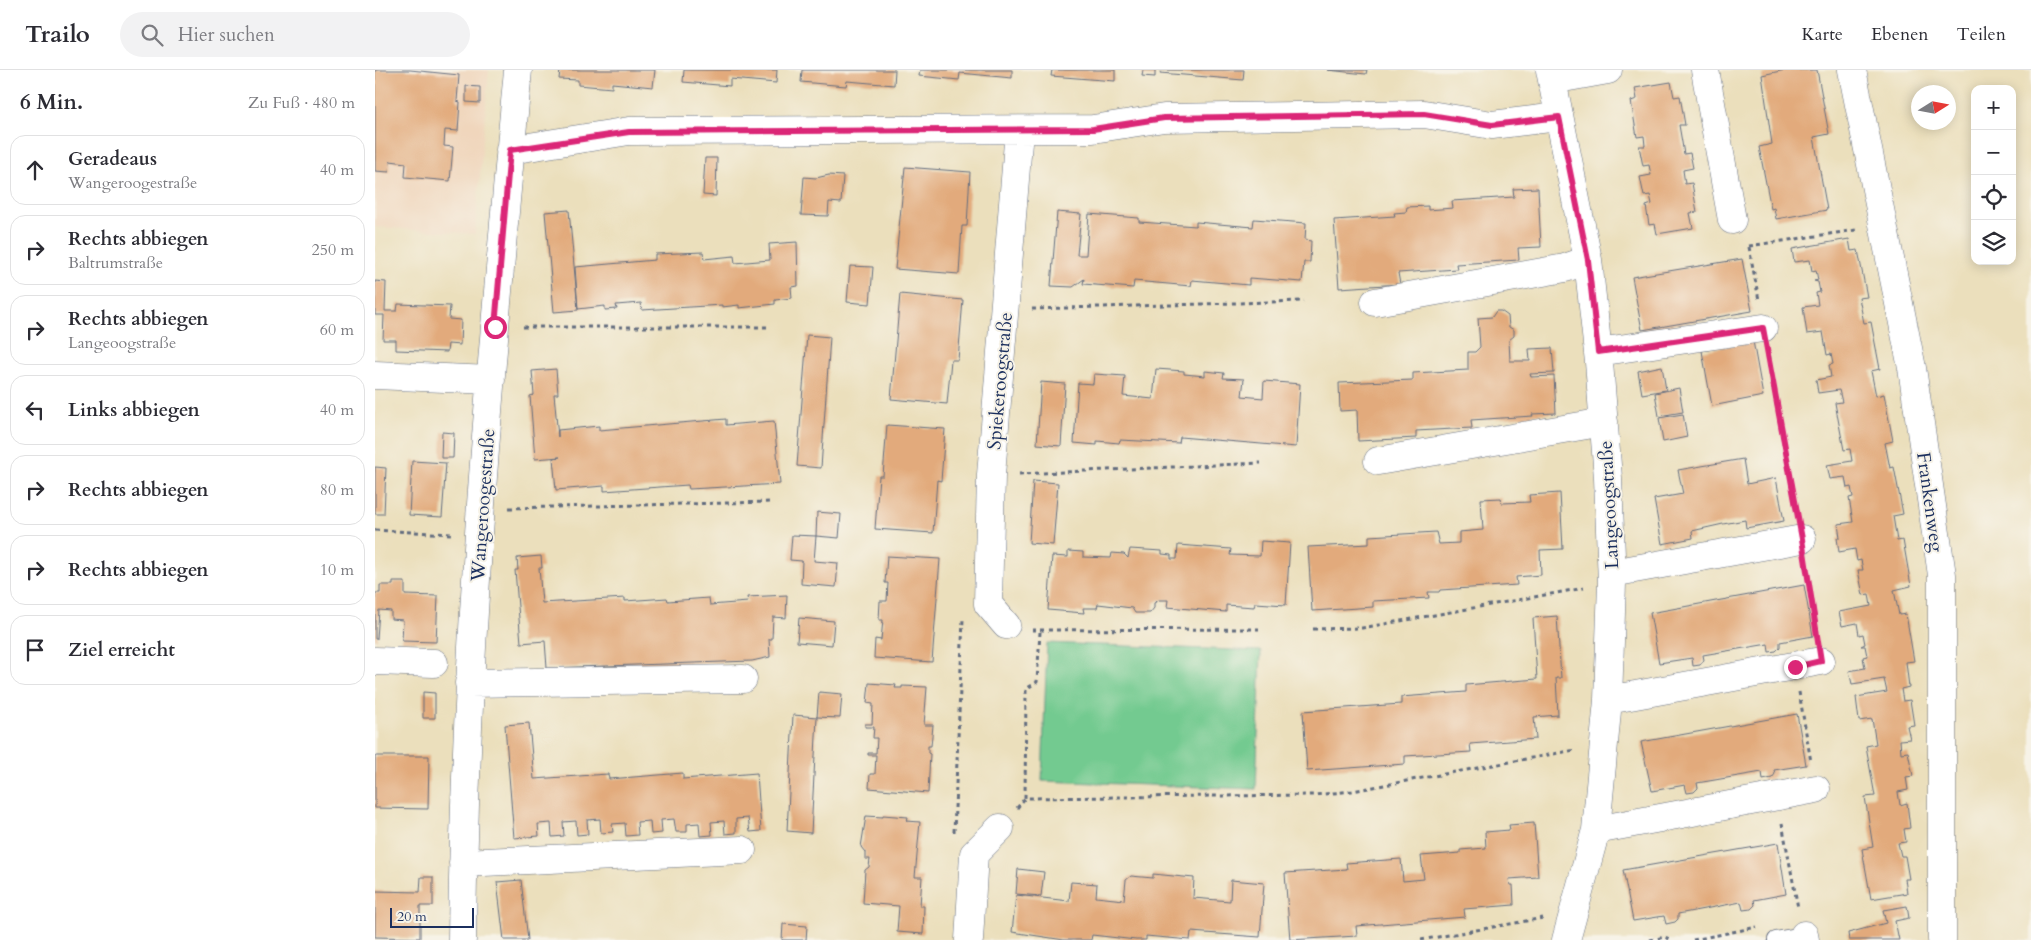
<!DOCTYPE html>
<html lang="de">
<head>
<meta charset="utf-8">
<style>
	:root { --surface:#fff; --page:#f2f2f3; --text:#2b2b33; --muted:#7c7c81; --line:#e1e1e2 }
	body { margin:0; font-family:Cardo,serif; background:var(--page); color:var(--text) }
	.controls { position:absolute; right:15px; top:15px; display:grid; overflow:hidden; border-radius:10px; box-shadow:0 2px 12px #0003 }
	.controls button { width:45px; height:45px; display:grid; place-items:center; padding:0; border:0; border-bottom:1px solid var(--line); background:var(--surface); color:var(--text); font:25px sans-serif }
	.compass { position:absolute; left:1536px; top:15px; width:45px; height:45px; border-radius:50%; background:var(--surface); box-shadow:0 2px 12px #0003; rotate:79deg }
	.scale { position:absolute; left:15px; bottom:12px; width:84px; box-sizing:border-box; padding-left:5px; border:2px solid #1b2f5e; border-top:0; font-size:14px; line-height:18px; white-space:nowrap; color:#1b2f5e; -webkit-text-stroke:4px #f7f3e8; paint-order:stroke }
	.stop { position:absolute; width:15px; height:15px; margin:-11px; border:4px solid #db2777; border-radius:50%; background:#fff }
	.stop.end { background:#db2777; border-color:#fff; box-shadow:0 1px 5px #0008 }
	.list { margin:0; padding:0; list-style:none }
	h2 { display:flex; justify-content:space-between; align-items:center; height:65px; margin:0; padding:0 20px; font-size:21px }
	h2 small { font-size:16px; font-weight:400; color:var(--muted) }
	.list li { display:grid; grid-template-columns:32px 1fr auto; gap:15px; align-items:center; box-sizing:border-box; height:70px; margin:0 10px 10px; padding:0 10px; border:1px solid var(--line); border-radius:15px }
	.list b { display:block; font-size:19px; white-space:nowrap }
	.list p { margin:0; font-size:16px; white-space:nowrap; color:var(--muted) }
	.list em { font-size:16px; font-style:normal; color:var(--muted) }
	.icon { flex:none; width:28px; height:28px; fill:none; stroke:currentColor; stroke-width:2; stroke-linecap:round; stroke-linejoin:round }
	.map { position:relative; flex:none; width:1656px; height:870px; overflow:hidden }
	header { display:flex; align-items:center; gap:30px; box-sizing:border-box; height:70px; padding:0 25px; background:var(--surface); border-bottom:1px solid var(--line) }
	header strong { font-size:24px }
	nav { display:flex; gap:28px; margin-inline-start:auto; font-size:18px }
	.search { width:350px; height:45px; background:var(--page); display:flex; align-items:center; gap:12px; box-sizing:border-box; padding:0 18px; border-radius:28px; color:var(--muted); font-size:19px }
	main { display:flex }
	aside { flex:1; background:var(--surface) }
	.map>svg:first-child { display:block }
</style>
</head>
<body>
<header>
<strong>Trailo</strong>
<div class="search"><svg class="icon" aria-label="search" viewBox="0 0 24 24"><circle cx="10" cy="10" r="6"/><path d="M15 15l6 6"/></svg>Hier suchen</div>
<nav><a>Karte</a><a>Ebenen</a><a>Teilen</a></nav>
</header>
<main>
<aside>
<h2>6 Min.<small>Zu Fuß · 480 m</small></h2>
<ul class="list">
<li><svg class="icon" aria-label="ahead" viewBox="0 0 24 24"><path d="M12 20V5M6 11l6-6 6 6"/></svg><div><b>Geradeaus</b><p>Wangeroogestraße</p></div><em>40 m</em></li>
<li><svg class="icon" aria-label="right" viewBox="0 0 24 24"><path d="M7 20v-9h11M14 6l5 5-5 5"/></svg><div><b>Rechts abbiegen</b><p>Baltrumstraße</p></div><em>250 m</em></li>
<li><svg class="icon" aria-label="right" viewBox="0 0 24 24"><path d="M7 20v-9h11M14 6l5 5-5 5"/></svg><div><b>Rechts abbiegen</b><p>Langeoogstraße</p></div><em>60 m</em></li>
<li><svg class="icon" aria-label="left" viewBox="0 0 24 24"><path d="M17 20v-9H6M10 6l-5 5 5 5"/></svg><div><b>Links abbiegen</b></div><em>40 m</em></li>
<li><svg class="icon" aria-label="right" viewBox="0 0 24 24"><path d="M7 20v-9h11M14 6l5 5-5 5"/></svg><div><b>Rechts abbiegen</b></div><em>80 m</em></li>
<li><svg class="icon" aria-label="right" viewBox="0 0 24 24"><path d="M7 20v-9h11M14 6l5 5-5 5"/></svg><div><b>Rechts abbiegen</b></div><em>10 m</em></li>
<li><svg class="icon" aria-label="arrive" viewBox="0 0 24 24"><path d="M6 21V4h12l-3 4 3 4H6"/></svg><div><b>Ziel erreicht</b></div></li>
</ul>
</aside>
<div class="map">
<svg width="1656" height="870" viewBox="0 0 1656 870">
	<rect width="100%" height="100%" fill="#f7f3e8"/>
	<filter id="ink" filterUnits="userSpaceOnUse"><feTurbulence type="fractalNoise" baseFrequency=".02" numOctaves="2"/><feDisplacementMap in="SourceGraphic" scale="10" xChannelSelector="R" yChannelSelector="G"/><feConvolveMatrix kernelMatrix="1 2 1 2 8 2 1 2 1" color-interpolation-filters="sRGB"/></filter>
	<filter id="wash" filterUnits="userSpaceOnUse"><feTurbulence type="fractalNoise" baseFrequency=".0096" numOctaves="4" result="noise"/><feDisplacementMap in="SourceGraphic" scale="20" xChannelSelector="R" yChannelSelector="G"/><feGaussianBlur stdDeviation="1.12" result="paint"/><feColorMatrix in="noise" values="0 0 0 0 0 0 0 0 0 0 0 0 0 0 0 0 0 1.4 0 .05"/><feComposite in="paint" operator="in"/></filter>
	<g filter="url(#wash)">
		<rect width="100%" height="100%" fill="#ebdfbc"/>
		<!-- built -->
		<path fill="#f0d6bc" d="M0,0H114L100,164L0,157Z"/>
		<!-- green -->
		<path fill="#73ca90" stroke="#477c77" d="M672,573L886,581L881,719L667,711Z"/>
		<g id="blocks">
			<!-- building -->
			<path fill="#e2aa7c" d="M0,0H35L84,5L82,31L85,32L83,61L70,60L69,76L78,77L75,111L30,107L31,93L15,91L14,102L0,101Z
				M185,0H280L278,17L237,13V18L203,15V10L184,9Z
				M309,0H402L401,13L355,9V16L308,12Z
				M427,0H520L519,15L472,11L471,16L426,12Z
				M545,0H637V8L585,3L584,10L544,6Z
				M677,0H740V11L676,6Z
				M768,0H780V7L767,6Z
				M786,0H869L868,10L785,3Z
				M952,0H992L991,4Z
				M1442,0L1454,64L1439,67L1452,140L1401,149L1399,138L1396,139L1384,77L1397,74L1387,5L1410,0Z
				M1296,12L1299,27L1305,26L1310,55H1304L1309,84L1315,83L1318,98L1308,100L1310,114L1317,113L1322,142L1315,143L1318,158L1282,164L1280,154L1274,155L1271,136L1277,134L1275,125L1269,126L1265,107L1276,105L1274,95L1268,96L1264,76H1270L1269,66L1262,67L1256,31L1262,29L1260,18Z
				M91,16L105,17V33L91,32Z
				M330,88H342L341,126L328,125Z
				M530,97L595,102L592,156H587L584,204L520,199Z
				M454,105L468,106L466,133L454,132L453,146L426,145L429,107L441,108Z
				M1163,118L1166,177L1143,178L1144,190L1081,194L1082,199L1023,203L1025,214L964,218L959,150L1020,146L1019,143L1031,142L1032,137L1053,136V140L1078,138L1077,131L1139,127L1138,119Z
				M194,140L203,240L179,242L170,142Z
				M682,142L706,144L702,185H711L714,144L764,148V152L821,156V152L878,157L879,149L931,153L930,170L936,171L935,192H929L927,212L874,208V215L817,210L816,216L759,211L758,218L708,214L709,209L698,217L676,216Z
				M1474,169L1476,181L1483,180L1492,227L1484,228L1489,253L1496,252L1505,299L1496,301L1501,326L1509,324L1518,371L1510,373L1515,398L1519,397L1528,444L1518,446L1522,471L1528,470L1536,516L1519,520L1524,545L1531,544L1539,591L1531,592L1534,617L1526,619L1528,631L1535,630L1539,655L1532,656L1535,669L1525,670L1526,683L1533,682L1538,706L1531,707L1533,720L1523,722L1525,735L1532,733L1535,758L1529,759L1531,772L1523,773L1526,786H1530L1534,809H1530L1532,823L1496,829L1487,779L1498,777L1490,727L1500,726L1491,676L1501,674L1497,649L1484,651L1481,627L1512,622L1509,609L1477,614L1474,601L1490,598L1488,587L1492,586L1490,576H1486L1490,574L1488,564L1484,565L1482,553L1467,556L1464,542L1496,536L1494,524L1488,525L1483,500H1488L1486,490L1482,491L1480,479L1464,482L1462,468H1465L1463,454L1478,452L1474,428L1478,427L1476,417L1472,418L1470,407L1455,409L1452,395L1477,391L1475,379L1469,380L1460,333L1467,332L1464,320L1443,323L1441,310L1456,307L1454,295L1458,294L1456,284L1452,285L1448,262L1432,264L1430,251L1428,237L1443,235L1441,223L1445,222L1443,212L1439,211L1443,210L1441,200L1437,201L1435,190L1419,192L1417,179Z
				M422,172L423,216L416,217L417,228L400,230V234L364,238V235L347,237V235L267,240L266,233L241,235L242,239L230,240V236L203,239L200,197L280,190V184L328,182L329,189L359,186L360,193L395,190L394,174Z
				M1367,189L1377,241L1267,260L1257,207Z
				M475,196L498,197L495,234L472,232Z
				M0,211L11,212L10,241H22L23,234L75,236L74,249L86,250L85,275L73,274L72,282L21,280V270H8L9,245H0Z
				M525,224L588,230L583,290H576L572,334L516,329Z
				M1121,241H1126L1133,246L1134,257L1139,260V266L1134,270L1135,291H1155L1154,279L1177,278L1179,303L1155,304L1156,307L1179,306L1181,343L1157,344L1158,346L1096,350L1097,358L1041,361V368L983,371L982,340L965,341L964,313L1038,310V303L1093,300V282H1100L1105,277L1103,248L1117,247Z
				M432,265L455,267L446,398L422,396Z
				M1378,271L1388,326L1337,336L1327,281Z
				M1287,296L1291,320L1267,324L1263,301Z
				M181,299L183,324H179L183,367V360L224,356V360L351,349V355L399,351L405,414L314,419L313,415L229,421V416L181,420L178,388L185,387L160,389L155,326L159,325L157,301Z
				M781,299L809,301V304L830,306V301L849,303L848,308L869,309L867,326L888,328L889,311L925,314L921,377L805,367L804,373L745,370L744,373L722,371V375L699,373L703,313L718,314L719,304L750,306L748,326L778,329Z
				M666,312L690,314L686,376L662,374Z
				M1304,318L1308,342L1284,346L1280,323Z
				M1308,344L1312,367L1288,372L1284,348Z
				M512,355L570,359L566,411L562,410L558,463L500,459L504,406H508Z
				M67,362L79,363L78,388H66Z
				M1368,389L1372,414L1401,408L1409,451L1371,458L1370,450L1348,454L1317,461L1318,468L1287,474L1279,429L1308,424L1303,400Z
				M37,391L71,393L67,447L34,445Z
				M0,397L11,398L9,444H0Z
				M658,411L683,413L678,475L654,473Z
				M1185,423L1188,479L1165,480L1166,505L1141,507L1142,515L1065,520L1064,522H1053L1054,528L998,531V537L937,541L933,477L994,474V466L1061,462L1064,474L1084,473V462L1108,460L1106,429L1126,428L1127,433L1155,432L1154,425Z
				M442,442L466,444L464,468L441,466Z
				M417,465L441,466L439,491L463,493L461,517L426,514L427,491L415,490Z
				M886,471L915,473L911,535L880,533L879,537L851,535V542L792,537L793,530H784L779,533V538L775,543H760L757,538L723,534L722,538H708L709,543L673,540L677,486L693,487V481L708,482V487L736,488L737,483L749,484L753,488L755,479L787,481V484L796,485V489H802L803,475L856,479L855,485L885,486Z
				M166,486L167,498H164L167,533L250,528V531L292,528L293,531L334,528L335,535L373,532L372,527L412,525L411,548L398,547L397,569H394L395,587L377,591L172,598L170,571L146,573L140,500H143L142,488Z
				M512,486L565,489L557,592L499,588L500,569L506,570L508,550H504L505,531H512L513,513H510Z
				M18,512H30V525L63,526L61,572L27,571L28,550L16,549V541L4,540L2,569H0V523H5V515H18Z
				M1429,515L1438,566L1405,572V577L1401,581L1394,582L1393,574L1328,585L1329,590L1325,595L1318,596L1317,588L1284,593L1275,543Z
				M1182,546L1186,608H1181L1183,645L1159,647L1161,669L1095,674L1096,682L1030,686V694L932,701L928,641L1026,634V627L1091,622V615L1162,609L1158,548Z
				M424,548L459,551L457,575L422,572Z
				M494,613L521,615L520,618H527V616L552,617L549,655H558L556,676H553V683L555,684L553,723L494,718L495,704H500L501,685H493V683H501L502,668H498L499,657H490V654H497L498,634L492,633Z
				M48,622L60,623V648H48Z
				M444,622L467,624L465,648L442,647Z
				M1422,644L1431,695L1399,700L1400,704L1397,708L1388,710L1387,702L1322,713L1323,718L1319,722L1312,723L1310,715L1277,721L1266,672Z
				M418,645L442,647L436,763L412,761Z
				M154,653L159,709L233,704L234,709L308,703V709L382,703L386,761L375,762L373,748L361,749V763L350,764L349,751L336,752L337,765L325,766L324,753L312,754V762H301L299,749L286,750L287,763L276,764L275,751L262,752L263,765L251,766L250,753L237,754L238,762L226,763L225,749L212,750L213,764L202,765L201,751L188,752L189,766L177,767L176,753L163,754L164,766L139,768L130,655Z
				M0,686H54L53,739L0,738Z
				M508,745L533,747L532,751L545,752L540,807H547L545,836H549L548,864L522,862L524,836L488,833L490,800L494,797L495,789H490V782L486,777L491,746L508,747Z
				M1159,753L1163,807L1134,809L1135,815H1138L1139,835L1089,839L1090,847L981,856L982,866L915,870L910,803L972,799L971,793L1026,789L1028,811L1049,809L1046,786L1085,783V780L1111,778L1110,762L1135,760L1134,755Z
				M1403,773L1411,824L1379,830L1380,835L1376,839L1368,840L1366,832L1303,844V849L1300,852L1291,854L1289,846L1258,851L1248,800Z
				M643,799L669,802L666,826L641,824Z
				M778,804L819,808L818,828L855,831L856,810L889,813L885,867L816,862L815,870L771,866V870H761L717,865L716,870H689L637,862L641,825L694,831L696,812L722,814L721,827L749,830L751,810L756,806L778,808Z
				M46,807H58V836H45V868L0,867V821L45,822Z
				M146,810L153,870H129L122,812Z
				M1532,836L1534,848L1520,851L1524,870H1474L1473,863L1511,853L1508,840Z
				M408,854L432,856L431,870H407Z"/>
		</g>
	</g>
	<g filter="url(#ink)">
		<use href="#blocks" fill-opacity="0" stroke="#646d7f" stroke-width="1"/>
		<g fill="none" stroke-linecap="round" stroke-linejoin="round">
			<defs>
				<path id="service" d="M1401,870L1429,865"/>
				<path id="minor" d="M1175,0L1213,190L1224,292L1233,408L1237,513L1233,630L1221,760L1191,870
					M1330,0L1357,150
					M1477,0L1537,298L1567,505V870
					M1177,10L1233,0
					M135,80L254,61L718,59L789,48L1049,44L1117,55L1183,47
					M1000,232L1190,198L1213,190
					M1223,282L1388,258
					M0,305L116,310
					M1003,391L1229,352
					M1237,503L1427,469
					M631,555L613,534L616,405L644,60
					M0,591L59,593
					M94,613L368,609
					M1233,630L1446,591
					M1221,760L1441,719
					M88,793L367,780
					M1429,865L1430,870
					M87,870C90,579 116,289 143,0
					M594,870L599,784L625,758"/>
			</defs>
			<!-- service casing -->
			<use href="#service" stroke="#646d7f" stroke-width="18"/>
			<!-- minor casing -->
			<use href="#minor" stroke="#646d7f" stroke-width="29"/>
			<!-- path -->
			<path stroke="#646d7f" stroke-width="3" stroke-dasharray="4 4" stroke-linecap="butt" d="M1374,176L1481,160
				M1374,177L1384,230
				M657,239L929,231
				M148,257H395
				M1393,286L1422,442
				M644,404L886,393
				M134,438L396,432
				M0,460L76,464
				M1431,495L1442,563
				M938,559L987,558L1209,518
				M657,560L884,559
				M665,562L662,612L651,619L650,728L940,725L977,721L1200,680
				M1424,622L1436,692
				M642,738L650,728
				M1407,753L1423,838
				M579,762L588,549
				M1046,870L1168,848
				M1275,870L1290,867L1297,870
				M1318,870L1382,857"/>
			<!-- service -->
			<use href="#service" stroke="#fff" stroke-width="16"/>
			<!-- minor -->
			<use href="#minor" stroke="#fff" stroke-width="28"/>
		</g>
	</g>
	<g fill="none" stroke-linecap="round" stroke-linejoin="round" filter="url(#ink)">
		<!-- route -->
		<path stroke="#db2777" stroke-width="6" d="M120,257L135,80L254,62L718,59L789,48L1049,44L1117,55L1184,47L1213,190L1223,282L1388,258L1427,469L1446,591L1420,597"/>
	</g>
	<g text-anchor="middle" stroke-width="4" stroke-linejoin="round" paint-order="stroke">
		<!-- street labels -->
		<g font-size="19" fill="#1b2f5e" stroke="#f7f3e8">
			<text transform="translate(624 311) rotate(-85)" y="7">Spiekeroogstraße</text>
			<text transform="translate(1556 432) rotate(82)" y="7">Frankenweg</text>
			<text transform="translate(107 435) rotate(-86)" y="7">Wangeroogestraße</text>
			<text transform="translate(1233 435) rotate(-93)" y="7">Langeoogstraße</text>
		</g>
	</g>
</svg>
<div class="controls">
<button>+</button>
<button>−</button>
<button><svg class="icon" aria-label="locate" viewBox="0 0 24 24"><circle cx="12" cy="12" r="6"/><path d="M12 2v4M12 18v4M2 12h4M18 12h4"/></svg></button>
<button><svg class="icon" aria-label="layers" viewBox="0 0 24 24"><path d="M12 4l9 5-9 5-9-5zM3 14l9 5 9-5"/></svg></button>
</div>
<svg class="compass" viewBox="-18 -18 36 36"><path d="M0-13l5 13h-10z" fill="#e53935"/><path d="M0 13l5-13h-10z" fill="#7c7c81"/></svg>
<div class="scale">20 m</div>
<div class="stop" style="left:120px;top:257px"></div>
<div class="stop end" style="left:1420px;top:597px"></div>
</div>
</main>
</body>
</html>
